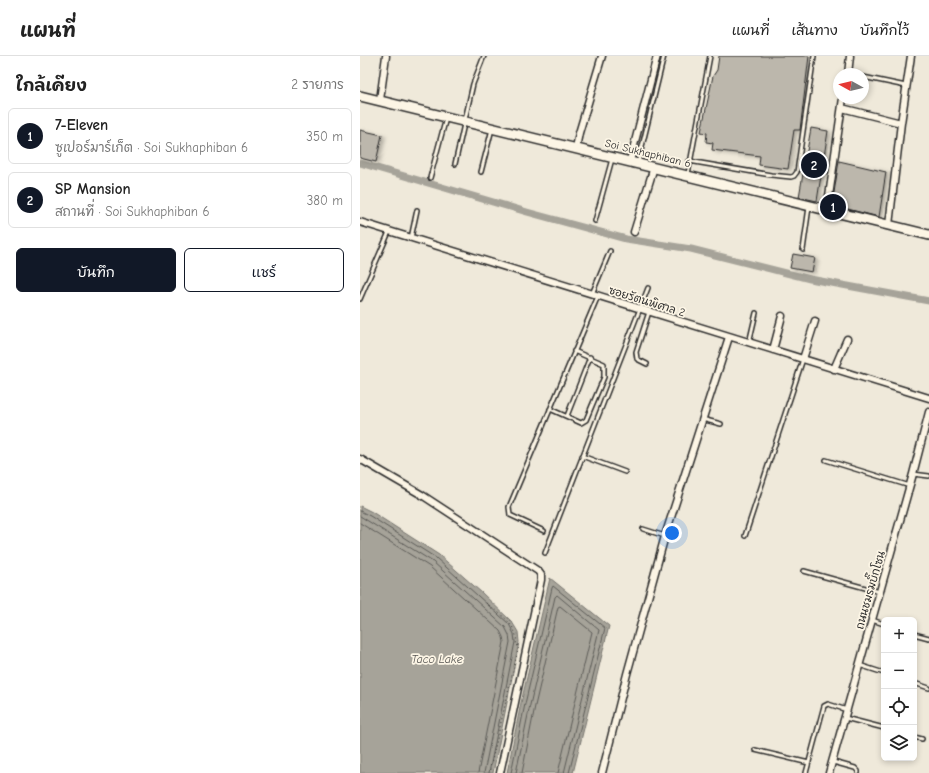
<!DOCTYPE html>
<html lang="th">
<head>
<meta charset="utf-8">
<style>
	:root { --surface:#fff; --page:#f2f2f2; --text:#222; --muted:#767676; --line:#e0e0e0; --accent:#111827 }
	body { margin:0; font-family:"Comic Neue","Playpen Sans Thai",sans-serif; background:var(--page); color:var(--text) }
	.controls { position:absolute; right:12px; bottom:12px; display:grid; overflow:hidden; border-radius:6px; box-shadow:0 2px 6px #0003 }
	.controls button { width:36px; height:36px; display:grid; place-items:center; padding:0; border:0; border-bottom:1px solid var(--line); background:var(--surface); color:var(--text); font:20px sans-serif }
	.compass { position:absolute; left:473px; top:12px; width:36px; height:36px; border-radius:50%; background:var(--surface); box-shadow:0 2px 6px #0003; rotate:278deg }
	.you { position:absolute; left:312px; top:477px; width:14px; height:14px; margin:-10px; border:3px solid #fff; border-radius:50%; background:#1a73e8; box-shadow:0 0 0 6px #1a73e833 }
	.badge { display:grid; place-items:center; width:26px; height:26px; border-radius:50%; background:var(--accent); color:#fff; font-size:13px; font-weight:700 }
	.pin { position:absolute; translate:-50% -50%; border:2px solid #fff; box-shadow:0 1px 4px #0006 }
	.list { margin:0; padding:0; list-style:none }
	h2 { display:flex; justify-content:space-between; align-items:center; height:52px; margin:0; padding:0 16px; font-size:17px }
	h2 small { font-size:13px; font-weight:400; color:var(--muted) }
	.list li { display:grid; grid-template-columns:26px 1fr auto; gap:12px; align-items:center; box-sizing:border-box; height:56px; margin:0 8px 8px; padding:0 8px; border:1px solid var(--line); border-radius:6px }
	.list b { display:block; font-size:15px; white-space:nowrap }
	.list p { margin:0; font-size:13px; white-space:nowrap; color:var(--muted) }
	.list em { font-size:13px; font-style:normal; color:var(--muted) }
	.actions { display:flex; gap:8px; padding:12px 16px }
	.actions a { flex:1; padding:9px 0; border:1px solid var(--accent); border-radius:6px; text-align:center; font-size:14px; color:var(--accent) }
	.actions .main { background:var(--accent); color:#fff }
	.icon { flex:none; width:22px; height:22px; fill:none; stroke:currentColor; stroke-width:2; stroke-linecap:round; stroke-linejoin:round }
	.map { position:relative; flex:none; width:569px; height:717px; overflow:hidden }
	header { display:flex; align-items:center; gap:24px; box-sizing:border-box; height:56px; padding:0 20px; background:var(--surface); border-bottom:1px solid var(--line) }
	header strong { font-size:19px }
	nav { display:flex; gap:22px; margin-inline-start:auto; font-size:14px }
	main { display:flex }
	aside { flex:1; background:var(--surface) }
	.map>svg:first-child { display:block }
</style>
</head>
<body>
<header>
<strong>แผนที่</strong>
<nav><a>แผนที่</a><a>เส้นทาง</a><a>บันทึกไว้</a></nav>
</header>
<main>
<aside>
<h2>ใกล้เคียง<small>2 รายการ</small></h2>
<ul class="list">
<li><span class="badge">1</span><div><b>7-Eleven</b><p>ซูเปอร์มาร์เก็ต · Soi Sukhaphiban 6</p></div><em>350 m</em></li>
<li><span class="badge">2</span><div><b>SP Mansion</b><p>สถานที่ · Soi Sukhaphiban 6</p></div><em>380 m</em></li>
</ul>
<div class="actions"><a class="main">บันทึก</a><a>แชร์</a></div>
</aside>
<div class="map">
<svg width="569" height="717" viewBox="0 0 569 717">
	<defs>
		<filter id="shadow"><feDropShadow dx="3" dy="1.5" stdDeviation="2" flood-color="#0004"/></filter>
	</defs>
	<rect width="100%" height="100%" fill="#efe9da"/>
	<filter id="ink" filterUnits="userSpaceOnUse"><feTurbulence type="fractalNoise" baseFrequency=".025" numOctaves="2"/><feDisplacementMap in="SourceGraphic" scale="8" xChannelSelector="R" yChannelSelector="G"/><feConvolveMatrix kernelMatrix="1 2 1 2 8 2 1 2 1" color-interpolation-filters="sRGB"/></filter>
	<g filter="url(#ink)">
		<!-- water -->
		<path fill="#a6a399" stroke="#75736d" d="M0,450L12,456L79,499L122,537L152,566L158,576L159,586L133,717H0Z
			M190,522L249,570L213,717H147L161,647Z"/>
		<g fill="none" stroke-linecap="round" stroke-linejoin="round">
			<!-- shore -->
			<path stroke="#5c5b57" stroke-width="1" d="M0,455L10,460L76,502L149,568L154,578L155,586L129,717
				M0,460L73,506L145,571L149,579L150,586L124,717
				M0,467L70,511L140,575L143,581L144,586L118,717
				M151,717L165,648L192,532L193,530L245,572L209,717
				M156,717L170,649L195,541L197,539L239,574L204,717
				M162,717L175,650L198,551L200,550L232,576L198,717"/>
			<!-- canal -->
			<path stroke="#a6a399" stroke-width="7" d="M0,107L167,156L266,183L331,193L450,223L569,245"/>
		</g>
		<!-- building -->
		<path fill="#bcb7ac" stroke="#2b2b2b" filter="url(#shadow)" d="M359,0H449L440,74H434L428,113L399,109L400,100L352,94L353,87L346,86L347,77L341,76L353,20L357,14Z
			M451,72L468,75L457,145L439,141Z
			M0,74L22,79L16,106L0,102Z
			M479,105L526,116L519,161L472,149Z
			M433,198L455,202L452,216L430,212Z"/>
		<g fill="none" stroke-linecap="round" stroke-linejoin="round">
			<defs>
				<path id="lane" d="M503,21L546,30
					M329,105L411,119L431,121L434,120L437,116L454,0
					M278,107L304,0
					M95,108L113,28L124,0
					M121,116L132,73
					M328,118L350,0
					M70,122L86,62
					M235,165L252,103
					M51,182L57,154
					M443,194L449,151
					M232,238L250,195
					M0,243L29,176
					M389,287L396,257
					M287,308L277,303L276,296L289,256
					M190,353L221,367L226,364L244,321V308L214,295
					M207,360L230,301
					M342,363L361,368
					M222,400L265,416
					M466,404L550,430
					M553,418L569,420
					M283,473L305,480
					M184,475L150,459L149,451L238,240
					M385,480L443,303
					M185,497L288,232
					M444,515L520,536
					M512,564L524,568
					M554,578L569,582
					M499,609L524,617
					M554,627L569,632
					M485,662L524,672
					M554,681L562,683
					M395,694L449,707
					M473,706L495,712L498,715V717
					M446,717L464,650L468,648L487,654"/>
				<path id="street" d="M488,18L490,0
					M20,44L26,0
					M482,52L541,67
					M216,92L219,77L242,0
					M270,105L297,0
					M467,154L483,42
					M0,166L569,342
					M529,169L541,67L551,0
					M274,176L294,111
					M413,294L422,260
					M443,303L455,265
					M474,313L487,283
					M0,403L62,439L178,515L181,519V524L140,717
					M242,717L267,618L305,480L369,281
					M469,717L553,418L569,356"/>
				<path id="secondary" d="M0,40L569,179"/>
			</defs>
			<!-- lane casing -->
			<use href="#lane" stroke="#2b2b2b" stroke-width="6"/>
			<!-- street casing -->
			<use href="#street" stroke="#2b2b2b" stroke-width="9"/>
			<!-- secondary casing -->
			<use href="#secondary" stroke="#2b2b2b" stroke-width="12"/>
			<!-- path -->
			<path stroke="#2b2b2b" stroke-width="1" stroke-dasharray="1 3" stroke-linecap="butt" d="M126,547C139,557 160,570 156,589L159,590L129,717"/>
			<!-- lane -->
			<use href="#lane" stroke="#fcf5e5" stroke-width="3"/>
			<!-- street -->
			<use href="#street" stroke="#fcf5e5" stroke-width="6"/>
			<!-- secondary -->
			<use href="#secondary" stroke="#fcf5e5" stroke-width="9"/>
		</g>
	</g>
	<g text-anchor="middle" stroke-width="3.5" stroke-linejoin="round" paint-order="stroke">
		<!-- street labels -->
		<g font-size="11" fill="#2b2b2b" stroke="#fcf5e5">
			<text transform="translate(288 97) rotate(14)" y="4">Soi Sukhaphiban 6</text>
			<text transform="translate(287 245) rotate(17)" y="4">ซอยรัตนพิศาล 2</text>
			<text transform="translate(510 534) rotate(-74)" y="4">ถนนชมรมบิ๊กโซน</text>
		</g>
		<!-- water labels -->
		<g font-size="12" font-style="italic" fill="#565552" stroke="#fcf5e5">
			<text x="77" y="607">Taco Lake</text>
		</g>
	</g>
</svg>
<div class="controls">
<button>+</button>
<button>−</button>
<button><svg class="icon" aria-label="locate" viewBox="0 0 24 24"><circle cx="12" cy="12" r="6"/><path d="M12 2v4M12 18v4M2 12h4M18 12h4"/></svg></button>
<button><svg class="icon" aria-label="layers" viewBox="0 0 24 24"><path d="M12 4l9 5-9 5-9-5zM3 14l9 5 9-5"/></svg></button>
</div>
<svg class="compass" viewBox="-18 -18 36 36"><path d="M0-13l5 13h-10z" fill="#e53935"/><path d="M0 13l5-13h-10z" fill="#767676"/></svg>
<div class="you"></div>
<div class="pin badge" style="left:473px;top:151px">1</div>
<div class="pin badge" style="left:454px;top:109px">2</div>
</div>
</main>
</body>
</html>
